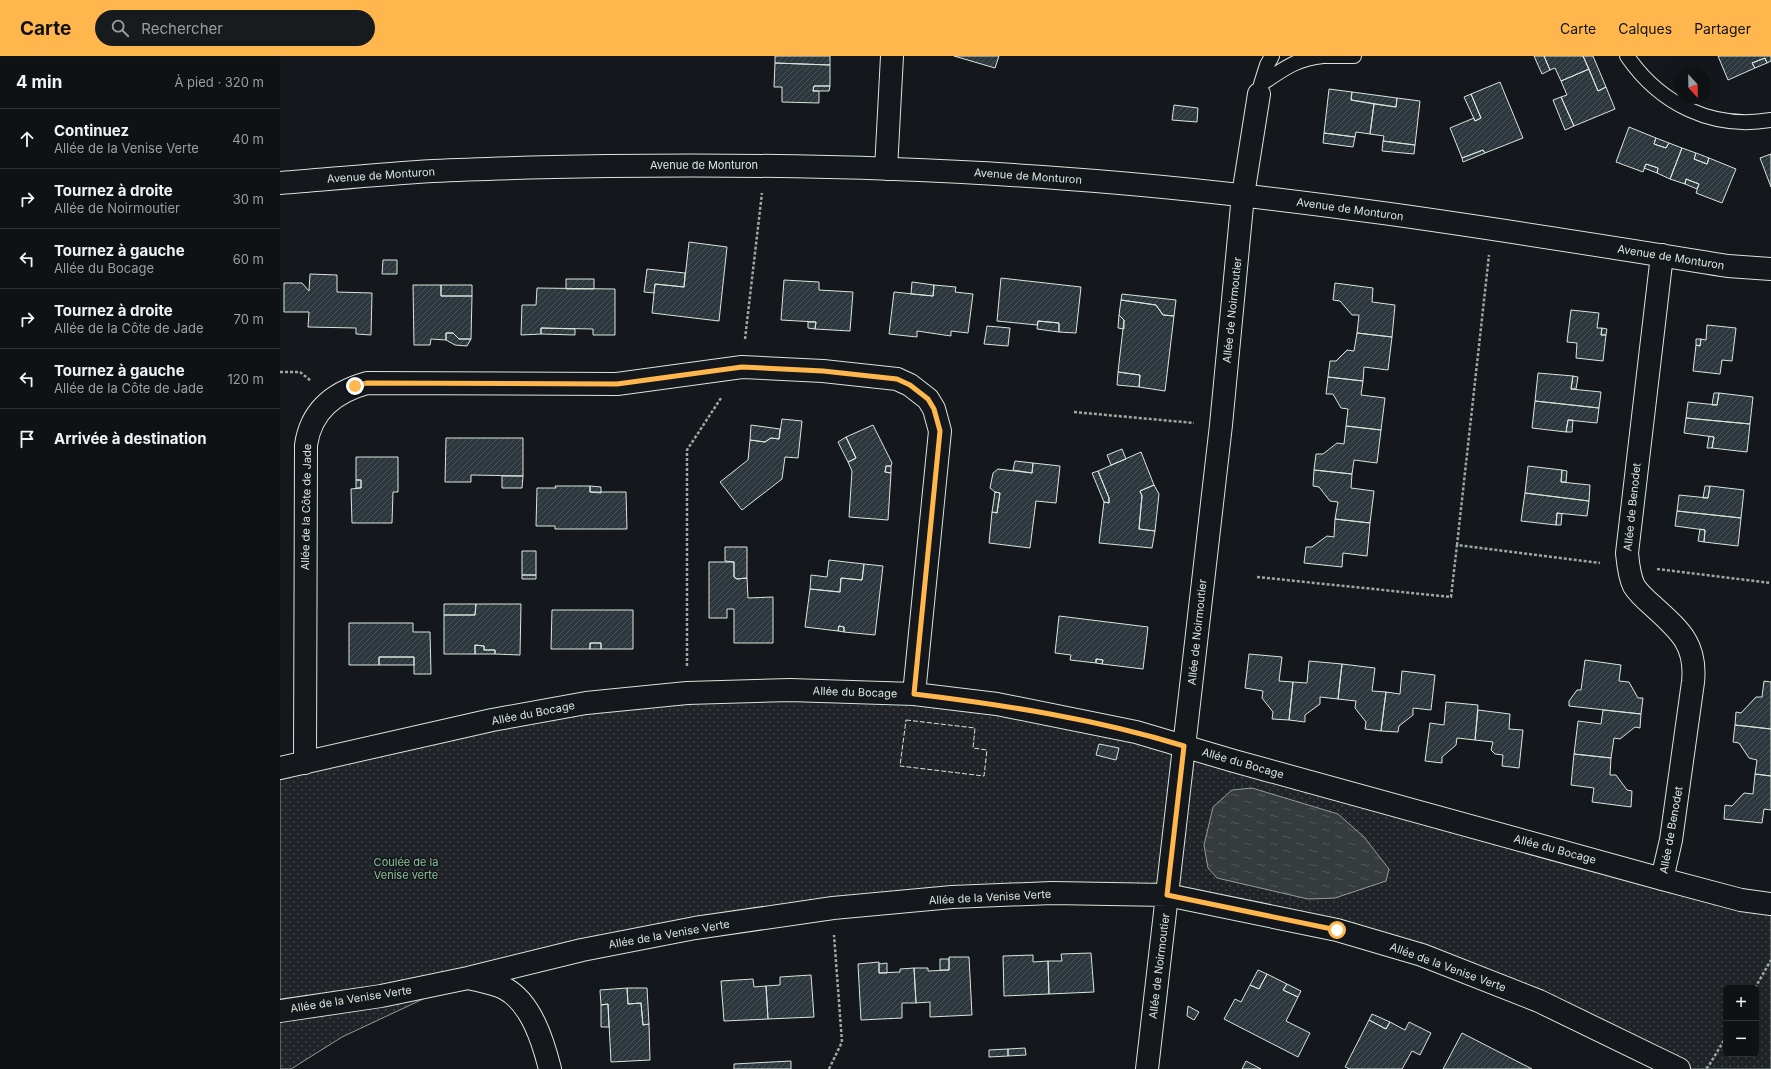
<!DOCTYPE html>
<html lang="fr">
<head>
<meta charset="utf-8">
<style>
	:root { --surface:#0f1215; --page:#181b1e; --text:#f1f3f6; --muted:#9b9ea0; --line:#2f3234; --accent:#ffb74d }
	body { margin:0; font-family:Inter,sans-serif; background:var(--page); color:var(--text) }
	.controls { position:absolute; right:12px; bottom:12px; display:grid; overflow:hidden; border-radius:6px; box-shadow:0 4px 16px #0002 }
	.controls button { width:36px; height:36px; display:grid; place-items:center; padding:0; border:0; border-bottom:1px solid var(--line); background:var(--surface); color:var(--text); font:20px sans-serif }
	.compass { position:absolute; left:1395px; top:12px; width:36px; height:36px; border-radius:50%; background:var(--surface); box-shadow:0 4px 16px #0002; rotate:158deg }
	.stop { position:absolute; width:12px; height:12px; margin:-9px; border:3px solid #ffb74d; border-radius:50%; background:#fff }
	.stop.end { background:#ffb74d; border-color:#fff; box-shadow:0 1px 4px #0008 }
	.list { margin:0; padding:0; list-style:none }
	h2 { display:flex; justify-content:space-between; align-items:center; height:52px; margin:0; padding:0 16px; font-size:17px }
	h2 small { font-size:13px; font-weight:400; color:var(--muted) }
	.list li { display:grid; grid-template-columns:26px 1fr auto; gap:12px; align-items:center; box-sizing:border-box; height:60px; padding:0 16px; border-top:1px solid var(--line) }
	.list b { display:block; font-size:15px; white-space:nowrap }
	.list p { margin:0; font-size:13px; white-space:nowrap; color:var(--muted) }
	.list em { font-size:13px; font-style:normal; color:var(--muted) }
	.icon { flex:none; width:22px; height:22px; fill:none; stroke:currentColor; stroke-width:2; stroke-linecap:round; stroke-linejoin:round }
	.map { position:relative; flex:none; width:1491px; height:1013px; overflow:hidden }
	header { display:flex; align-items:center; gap:24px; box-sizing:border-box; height:56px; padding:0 20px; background:var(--accent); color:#111 }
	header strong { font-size:19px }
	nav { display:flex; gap:22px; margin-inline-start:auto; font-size:14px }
	.search { width:280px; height:36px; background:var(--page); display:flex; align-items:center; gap:10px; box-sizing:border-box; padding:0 14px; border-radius:22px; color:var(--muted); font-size:15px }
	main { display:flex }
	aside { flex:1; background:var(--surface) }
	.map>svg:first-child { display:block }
</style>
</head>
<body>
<header>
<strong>Carte</strong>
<div class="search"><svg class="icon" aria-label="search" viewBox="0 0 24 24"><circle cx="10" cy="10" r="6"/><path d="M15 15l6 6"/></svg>Rechercher</div>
<nav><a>Carte</a><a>Calques</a><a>Partager</a></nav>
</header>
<main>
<aside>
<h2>4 min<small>À pied · 320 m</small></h2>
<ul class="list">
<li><svg class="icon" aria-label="ahead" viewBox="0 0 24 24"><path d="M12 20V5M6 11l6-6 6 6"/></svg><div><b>Continuez</b><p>Allée de la Venise Verte</p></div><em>40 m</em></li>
<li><svg class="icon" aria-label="right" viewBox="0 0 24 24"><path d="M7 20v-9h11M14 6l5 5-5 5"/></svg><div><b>Tournez à droite</b><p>Allée de Noirmoutier</p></div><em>30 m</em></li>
<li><svg class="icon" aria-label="left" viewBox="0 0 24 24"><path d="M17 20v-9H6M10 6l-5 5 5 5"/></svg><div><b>Tournez à gauche</b><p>Allée du Bocage</p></div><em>60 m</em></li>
<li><svg class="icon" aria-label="right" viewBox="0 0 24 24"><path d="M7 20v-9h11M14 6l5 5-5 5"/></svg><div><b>Tournez à droite</b><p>Allée de la Côte de Jade</p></div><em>70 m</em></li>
<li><svg class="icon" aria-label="left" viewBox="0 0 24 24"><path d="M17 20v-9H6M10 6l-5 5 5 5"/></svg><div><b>Tournez à gauche</b><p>Allée de la Côte de Jade</p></div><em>120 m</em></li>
<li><svg class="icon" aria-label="arrive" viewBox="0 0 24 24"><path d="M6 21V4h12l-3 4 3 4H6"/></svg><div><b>Arrivée à destination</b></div></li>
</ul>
</aside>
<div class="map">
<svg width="1491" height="1013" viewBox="0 0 1491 1013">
	<defs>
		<pattern id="park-dots" width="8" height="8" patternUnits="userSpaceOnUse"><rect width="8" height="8" fill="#202428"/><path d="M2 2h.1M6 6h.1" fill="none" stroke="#404447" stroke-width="1.8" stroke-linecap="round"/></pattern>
		<pattern id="water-ripples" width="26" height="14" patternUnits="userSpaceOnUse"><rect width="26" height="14" fill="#363b3e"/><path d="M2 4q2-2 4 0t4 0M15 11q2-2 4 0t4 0" fill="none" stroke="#525759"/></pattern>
		<pattern id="building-hatch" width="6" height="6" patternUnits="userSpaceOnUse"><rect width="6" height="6" fill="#2c363c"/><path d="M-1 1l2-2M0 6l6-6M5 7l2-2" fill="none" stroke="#4a5358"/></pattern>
	</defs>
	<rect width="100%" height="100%" fill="#14181c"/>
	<!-- park -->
	<path fill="url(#park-dots)" stroke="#939e99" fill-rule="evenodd" d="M357,641L717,648L1491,848V1013H1399L1142,899L887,839L553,852L188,922L62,981L11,1013H0V712ZM1446,932H1476V998H1446Z"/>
	<!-- water -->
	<path fill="url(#water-ripples)" stroke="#939e99" d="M972,732L1058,758L1084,781L1109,813L1106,825L1055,842L1028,843L937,822L928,812L924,789L933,751L952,734Z"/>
	<!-- building -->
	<path fill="url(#building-hatch)" stroke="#d8e6dc" d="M495,0H550V9L495,7Z
		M674,0H719L715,12Z
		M1254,0H1264L1270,14L1262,18Z
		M1264,0H1303L1309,13L1281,25L1275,12L1270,14Z
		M1303,0H1313L1326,31L1318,35Z
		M1438,0H1491V5L1487,7L1485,2L1472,7L1475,12L1448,24Z
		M1485,2L1487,7L1475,12L1472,7Z
		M495,7L550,9V30H534L533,35H539V47L502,46V31H494Z
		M1309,13L1318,35L1326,31L1335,53L1294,70L1281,41L1287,39L1281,25Z
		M1220,26L1243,82L1205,97L1203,94L1182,102L1170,72L1194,62L1195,65L1201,62L1191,38Z
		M534,30H550L549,35H533Z
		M1049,33L1072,36L1071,44L1094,48L1090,78L1076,76L1075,81L1044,77Z
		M1072,36L1117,42L1116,51L1071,44Z
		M1191,38L1201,62L1195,65L1184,41Z
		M1281,41L1294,70L1285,74L1273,44Z
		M1117,42L1140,45L1135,89L1103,85L1104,80L1090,78L1094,48L1116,51Z
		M894,49L918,52L917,66L892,64Z
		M1349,71L1376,82L1374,88L1386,92L1389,87L1402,92L1390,123L1377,117L1378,112L1366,108L1363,116L1336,106Z
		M1044,77L1075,81L1073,91L1043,87Z
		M1376,82L1389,87L1386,92L1374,88Z
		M1103,85L1135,89L1134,98L1102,95Z
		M1402,92L1416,97L1414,103L1427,108L1429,102L1456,113L1442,147L1416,137L1419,128L1406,123L1405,128L1390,123Z
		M1203,94L1205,97L1183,106L1182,102Z
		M1416,97L1429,102L1427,108L1414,103Z
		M1491,98V131L1480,102Z
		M1366,108L1378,112L1377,117L1364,112Z
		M1406,123L1419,128L1417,133L1405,128Z
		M409,186L447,191L439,265L372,257L375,228L404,231Z
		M103,204H117V218H102Z
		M367,213L405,217L404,231L375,228L374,237L364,236Z
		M30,218L57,219V236L92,237L91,279L76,278V272L28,271L29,256H4V227H22L29,235Z
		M721,222L801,231L796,277L779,276V267L758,265L757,269L717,265Z
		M286,223H314V233H286Z
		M504,224L539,226V234L573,236L570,275L535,273L536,266L501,264Z
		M632,226L654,229L653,240L631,238Z
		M1055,227L1093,232L1092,246L1115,249L1112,281L1077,277L1079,259H1072L1060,245L1053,244Z
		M133,229H161V240H192L191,283H179L173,277H166V284L151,283L150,289H134Z
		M161,229H192V240H161Z
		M654,229L676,231L675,236L693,238L688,277L671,275V280L637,275V281L609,278L614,236L653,240Z
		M257,232L335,233V279H313V273L261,272V278L241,279L242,249H256Z
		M842,238L896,244L894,260L883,259L876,249L841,244Z
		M841,244L876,249L883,259L894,260L885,335L859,331L860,319L838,316L844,264L839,259Z
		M1291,254L1319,257L1317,272H1322L1321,279H1326L1323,305L1296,302L1297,287L1287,286Z
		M839,259L844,264V273L838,272Z
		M758,265L779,267V276L757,273Z
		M528,266H536L535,273L528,272Z
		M1427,269L1456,272L1452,305L1442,304L1440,318L1413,315L1416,289L1420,290L1421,283L1426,284Z
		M707,270L730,272L728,290L704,288Z
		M261,272L295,273V279L261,278Z
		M1322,272L1327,273L1326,279H1321Z
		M166,277H173L179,283H191L187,290L175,289L166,284Z
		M1077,277L1112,281L1108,314L1084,311L1083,325L1048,321L1050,305H1056L1067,294L1074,295Z
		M1416,283H1421L1420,290L1416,289Z
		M838,316L860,319L859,331L837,329Z
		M1258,317L1293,320L1291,333L1321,336L1319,352L1255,345Z
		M1293,320L1298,321L1296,333H1291Z
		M1048,321L1083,325L1081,339L1105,342L1101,374L1066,370L1068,353L1061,352L1053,338H1046Z
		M1434,337H1439L1437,349H1432Z
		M1439,337L1473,341L1470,368L1406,362L1408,346L1437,349Z
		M1255,345L1319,352L1317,367L1288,364L1286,376L1252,372Z
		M1406,362L1470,368L1467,396L1432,392L1434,381L1404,377Z
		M502,363L522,365L518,402L505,401L502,423L462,454L440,426L468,404L470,384L485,386L491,382L499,383Z
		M1288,364H1293L1292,376H1286Z
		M471,369L500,373L499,383L491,382L485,386L470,384Z
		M593,369L612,407L611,410H606L605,416L611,417L608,464L569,461L572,415L568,406L576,402L566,381Z
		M1066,370L1101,374L1097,407L1074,404L1072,418L1034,414L1036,398H1043L1057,387L1064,388Z
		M1429,380L1434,381L1432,392H1427Z
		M566,381L576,402L568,406L558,386Z
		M166,382H243V420L191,419V426H165Z
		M842,393L846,403L831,409L827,399Z
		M861,396L874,429L860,435L862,440L859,473L875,475L872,492L819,487L824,446L829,447V442L818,415Z
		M76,401H118V436H113L112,467H72L71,433L81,432V424H76Z
		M735,405L753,407L752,417L733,414Z
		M753,407L780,410L776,447L756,445L750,492L709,487L712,456L717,457L720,437L715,436L710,432L713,417L718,413L752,417Z
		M606,410H611V417L605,416Z
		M1248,410L1282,414L1281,426L1310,429L1309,445L1245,437Z
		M1034,414L1072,418L1071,432L1094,435L1090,467L1055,463L1058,446L1050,445L1039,431L1033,430Z
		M1282,414L1287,415L1286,426H1281Z
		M818,415L829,442V447L824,446L812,417Z
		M222,420H243L242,432H222Z
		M76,424H81V432H76Z
		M874,429L879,438L875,475L859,473L862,440L860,435Z
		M275,430H310V436H346L347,473H275V470H256L257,432H276Z
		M310,430L321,431V437L310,436Z
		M1425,430H1430L1428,442H1423Z
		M1430,430L1464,434L1461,462L1397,455L1399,439L1428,442Z
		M715,436L720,437L717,457L712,456Z
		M1245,437L1309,445L1307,460L1277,457L1276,469L1241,465Z
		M1397,455L1461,462L1458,490L1424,486L1425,474L1395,470Z
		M1277,457L1282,458L1281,469H1276Z
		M1055,463L1090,467L1087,500L1063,497L1062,511L1024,507L1026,491H1032L1047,480L1054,481Z
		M1420,473L1425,474L1424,486L1418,485Z
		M445,491H467V522L457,523L454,521V506L445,505Z
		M242,495H256V519H242Z
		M549,504L584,508L582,524L561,522L560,536L530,533L531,519L547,521Z
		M429,506H454V521L457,523L467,522L468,542L493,541V587H454V553H447V562H429Z
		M584,508L603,510L595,579L564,576V571L559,570L558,575L525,571L530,533L560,536L561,522L582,524Z
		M242,519H256V523H242Z
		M164,548H196L195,559H164Z
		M196,548H241L240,599L215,598V594H204V590L195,589V598H164V559H195Z
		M272,554H353V593H321V587H310V593H271Z
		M779,560L868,571L863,613L822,608L823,604L816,603V607L790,604L791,599L775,597Z
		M69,567H133V576H150L151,618H134V601H99V609H69Z
		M559,570L564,571V576L558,575Z
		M310,587H321V593H310Z
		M195,589L204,590V594H215V598H195Z
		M969,598L1002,601L999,625L1013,626L1009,664L992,663L993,656L982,642L983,635L965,632Z
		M99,601H134V609H99Z
		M816,603L823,604L822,608L816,607Z
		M1305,604L1341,609L1339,625L1349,626L1358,642H1363L1361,658L1289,650V645L1297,634H1301Z
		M1029,605L1062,608L1058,643L1040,641V648L1025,659V666L1009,664L1013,626L1027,627Z
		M1062,608L1095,612L1092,635L1106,636L1101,675L1085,673L1086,666L1075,652L1076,645L1058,643Z
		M1122,615L1155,619L1151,654L1133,652V659L1119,670L1118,676L1101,675L1106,636L1120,638Z
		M1484,625L1491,626V673L1455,669L1456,656L1461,657L1476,641H1482Z
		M1166,646L1198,649L1195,684L1177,682L1176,689L1162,701V707L1145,705L1150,667L1164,669Z
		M1198,654L1230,658L1229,673L1243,674L1239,712L1222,710L1223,699L1215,698L1211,694L1213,686L1195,684Z
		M1323,654L1361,658L1360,672L1355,671L1340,683L1334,682L1331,702L1294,698L1298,665L1321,668Z
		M1455,669L1491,673V720L1475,718L1477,704L1469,702L1459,687L1453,686Z
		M819,688L839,692L836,704L816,699Z
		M1294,698L1331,702L1330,719H1336L1347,734L1352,735L1351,751L1312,746L1314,732L1291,729Z
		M1475,718L1491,720V754L1484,753L1482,767L1444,763L1445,749L1452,750L1464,737L1473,738Z
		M811,897L814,936L769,938L768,905H782L781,898Z
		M753,899V906L768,905L769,938L724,940L723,900Z
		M669,901H689L692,959L650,961V946L636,947L634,912H648V915L669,914Z
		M660,903H669V914H660Z
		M599,906V917L620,916V913L634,912L636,947H622V962L581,964L578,908Z
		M607,907V917H599V908Z
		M978,914L987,918L979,933L970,929Z
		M987,918L1007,928L1003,934L1018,941L1006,965L1030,977L1018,1001L944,963L955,943L961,946L970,929L979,933Z
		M531,919L534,961L488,963L486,930L500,929V921Z
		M473,923L474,931L486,930L488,963L444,965L441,925Z
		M1007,928L1021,935L1018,941L1003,934Z
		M347,932L348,948L361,947L363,969L369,968L370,1004L331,1006L328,948L321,949L320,934Z
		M347,932H367L369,968L363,969L361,947L348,948Z
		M328,948L329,971H321V949Z
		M908,950L919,956L914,964L907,960Z
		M1092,958L1110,966L1106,973L1089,964Z
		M1089,964L1106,973L1110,966L1125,974L1129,966L1151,977L1140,999L1132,995L1122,1013H1070L1065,1011Z
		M1182,977L1252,1013H1163Z
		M745,992L746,999L728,1000V993Z
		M728,993V1000L709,1001V994Z
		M511,1005V1013H454V1008Z
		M966,1005L981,1013H962Z"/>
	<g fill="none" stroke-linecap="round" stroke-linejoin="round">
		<defs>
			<path id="lane" d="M1046,0H1074
				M1347,0C1380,48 1432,74 1491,64
				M981,28L987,9L992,0
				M979,38L981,28C1004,13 1015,3 1043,0"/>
			<path id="street" d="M606,113L612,0
				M0,127C51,123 102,118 153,115C211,112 270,111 328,110C482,108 635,111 789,123C1010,139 1229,175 1448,210L1491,213
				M1382,199L1347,497C1348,507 1349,520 1354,530C1359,538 1366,544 1373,550C1399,574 1417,588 1413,626L1391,784L1382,823
				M25,707L26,389C31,354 55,336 87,327L337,328L462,311L543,315L617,323L630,329L648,343L654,353L660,375L634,638
				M0,712L212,664L306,647L407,637L510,634L634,638L717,648L856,676L954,705L1382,823L1461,844L1491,848
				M189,922C201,925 213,927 224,932C251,946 263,985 270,1013
				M0,955L101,940L188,922L302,894L415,872L553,852L672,841L772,837L887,839L1057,874L1142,899L1259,945L1399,1013
				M867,1013L941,369L963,139L979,38"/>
		</defs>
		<!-- lane casing -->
		<use href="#lane" stroke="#d8e6dc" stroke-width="16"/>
		<!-- street casing -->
		<use href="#street" stroke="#d8e6dc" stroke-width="24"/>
		<!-- path -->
		<path stroke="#9da8a2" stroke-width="2.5" stroke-dasharray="3 2" stroke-linecap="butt" d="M465,283L482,137
			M0,316H20L31,325
			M794,356L914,367
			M1177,489L1209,199
			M1377,513L1491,527
			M977,521L1171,541L1177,489L1320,507
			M407,610V394L441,342
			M1475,932L1491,904
			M1426,1012L1428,1011L1446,981
			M549,1013L562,986L554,879"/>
		<!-- lane -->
		<use href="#lane" stroke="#14181c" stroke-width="14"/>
		<!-- street -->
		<use href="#street" stroke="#14181c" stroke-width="22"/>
		<!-- fence -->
		<path stroke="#d8e6dc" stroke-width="1" stroke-dasharray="5 2" stroke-linecap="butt" d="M626,664L695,672L693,692L707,694L704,720L620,710Z"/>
	</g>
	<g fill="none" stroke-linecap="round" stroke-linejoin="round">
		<!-- route -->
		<path stroke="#ffb74d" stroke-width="5" d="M75,330L87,327L337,328L462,311L543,315L617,323L630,329L648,343L654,353L660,375L634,638C725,649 816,663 904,690L887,839L1057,874"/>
	</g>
	<g text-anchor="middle" stroke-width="3" stroke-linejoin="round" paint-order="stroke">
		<!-- street labels -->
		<g font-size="11" fill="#d8e6dc" stroke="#14181c">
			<text x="424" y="113">Avenue de Monturon</text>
			<text transform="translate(101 119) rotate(-4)" y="4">Avenue de Monturon</text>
			<text transform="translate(748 120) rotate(4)" y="4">Avenue de Monturon</text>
			<text transform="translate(1070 153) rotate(8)" y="4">Avenue de Monturon</text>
			<text transform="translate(1391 201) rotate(9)" y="4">Avenue de Monturon</text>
			<text transform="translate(952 254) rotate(-84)" y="4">Allée de Noirmoutier</text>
			<text transform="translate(26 451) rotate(-89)" y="4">Allée de la Côte de Jade</text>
			<text transform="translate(1352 451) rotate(-84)" y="4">Allée de Benodet</text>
			<text transform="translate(917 576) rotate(-84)" y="4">Allée de Noirmoutier</text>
			<text transform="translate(575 636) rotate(2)" y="4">Allée du Bocage</text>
			<text transform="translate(253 657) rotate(-11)" y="4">Allée du Bocage</text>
			<text transform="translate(963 707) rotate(16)" y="4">Allée du Bocage</text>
			<text transform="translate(1391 774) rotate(-80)" y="4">Allée de Benodet</text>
			<text transform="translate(1275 793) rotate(15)" y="4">Allée du Bocage</text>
			<text transform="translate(710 841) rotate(-3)" y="4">Allée de la Venise Verte</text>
			<text transform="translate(389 878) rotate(-10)" y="4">Allée de la Venise Verte</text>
			<text transform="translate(879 910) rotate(-83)" y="4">Allée de Noirmoutier</text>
			<text transform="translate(1168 911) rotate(20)" y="4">Allée de la Venise Verte</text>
			<text transform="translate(71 943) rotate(-9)" y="4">Allée de la Venise Verte</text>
		</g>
		<!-- park labels -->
		<g font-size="11" fill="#8ac095" stroke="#14181c">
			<text x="126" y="810">Coulée de la<tspan x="126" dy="13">Venise verte</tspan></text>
		</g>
	</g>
</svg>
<div class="controls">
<button>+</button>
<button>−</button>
</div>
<svg class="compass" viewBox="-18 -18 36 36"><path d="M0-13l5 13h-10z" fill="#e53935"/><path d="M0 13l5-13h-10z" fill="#9b9ea0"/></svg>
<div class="stop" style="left:1057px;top:874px"></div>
<div class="stop end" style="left:75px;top:330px"></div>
</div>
</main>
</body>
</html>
